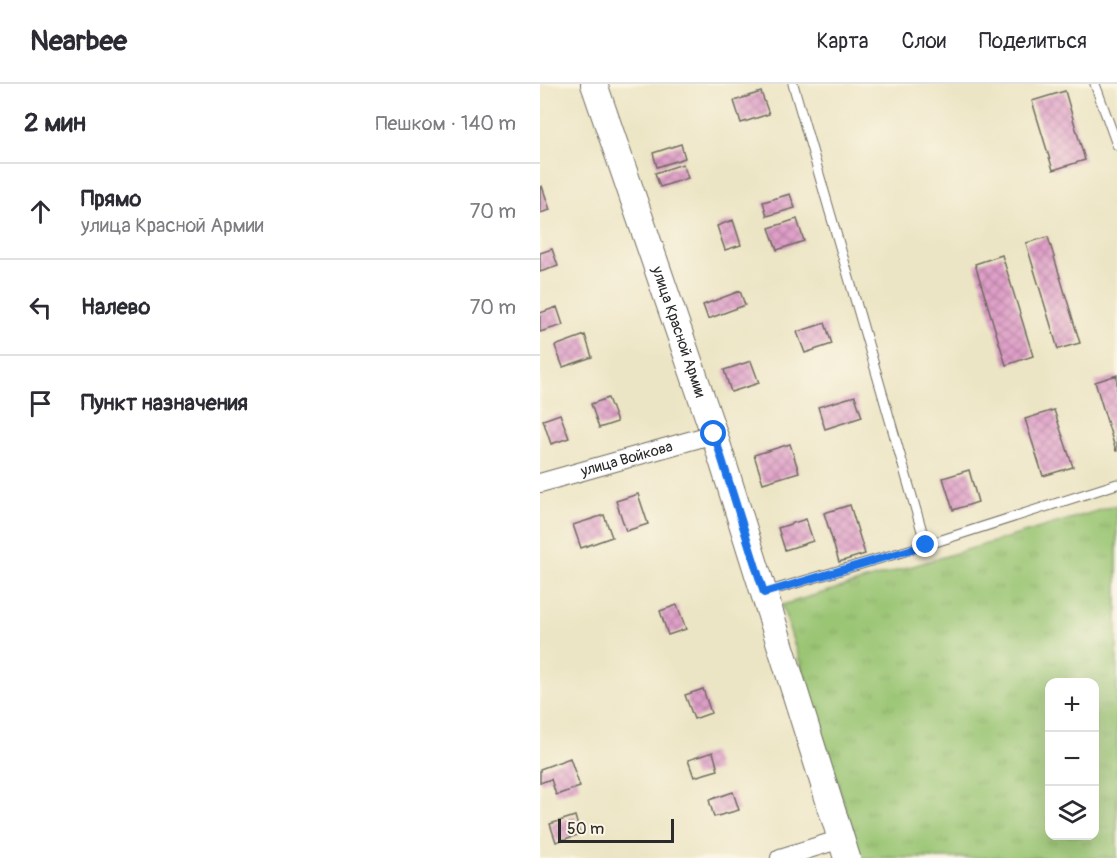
<!DOCTYPE html>
<html lang="ru">
<head>
<meta charset="utf-8">
<style>
	:root { --surface:#fff; --page:#f2f2f3; --text:#2b2b33; --muted:#7c7c81; --line:#e1e1e2 }
	body { margin:0; font-family:Pangolin,sans-serif; background:var(--page); color:var(--text) }
	.controls { position:absolute; right:18px; bottom:18px; display:grid; overflow:hidden; border-radius:12px; box-shadow:0 6px 24px #0002 }
	.controls button { width:54px; height:54px; display:grid; place-items:center; padding:0; border:0; border-bottom:2px solid var(--line); background:var(--surface); color:var(--text); font:30px sans-serif }
	.scale { position:absolute; left:18px; bottom:15px; width:116px; box-sizing:border-box; padding-left:6px; border:3px solid #2b2b2b; border-top:0; font-size:16px; line-height:21px; white-space:nowrap; color:#2b2b2b; -webkit-text-stroke:4px #fcf5e5; paint-order:stroke }
	.stop { position:absolute; width:18px; height:18px; margin:-14px; border:4px solid #1a73e8; border-radius:50%; background:#fff }
	.stop.end { background:#1a73e8; border-color:#fff; box-shadow:0 2px 6px #0008 }
	.list { margin:0; padding:0; list-style:none }
	h2 { display:flex; justify-content:space-between; align-items:center; height:78px; margin:0; padding:0 24px; font-size:26px }
	h2 small { font-size:20px; font-weight:400; color:var(--muted) }
	.list li { display:grid; grid-template-columns:39px 1fr auto; gap:18px; align-items:center; box-sizing:border-box; height:96px; padding:0 24px; border-top:2px solid var(--line) }
	.list b { display:block; font-size:22px; white-space:nowrap }
	.list p { margin:0; font-size:20px; white-space:nowrap; color:var(--muted) }
	.list em { font-size:20px; font-style:normal; color:var(--muted) }
	.icon { flex:none; width:33px; height:33px; fill:none; stroke:currentColor; stroke-width:2; stroke-linecap:round; stroke-linejoin:round }
	.map { position:relative; flex:none; width:577px; height:774px; overflow:hidden }
	header { display:flex; align-items:center; gap:36px; box-sizing:border-box; height:84px; padding:0 30px; background:var(--surface); border-bottom:2px solid var(--line) }
	header strong { font-size:28px }
	nav { display:flex; gap:33px; margin-inline-start:auto; font-size:21px }
	main { display:flex }
	aside { flex:1; background:var(--surface) }
	.map>svg:first-child { display:block }
</style>
</head>
<body>
<header>
<strong>Nearbee</strong>
<nav><a>Карта</a><a>Слои</a><a>Поделиться</a></nav>
</header>
<main>
<aside>
<h2>2 мин<small>Пешком · 140 m</small></h2>
<ul class="list">
<li><svg class="icon" aria-label="ahead" viewBox="0 0 24 24"><path d="M12 20V5M6 11l6-6 6 6"/></svg><div><b>Прямо</b><p>улица Красной Армии</p></div><em>70 m</em></li>
<li><svg class="icon" aria-label="left" viewBox="0 0 24 24"><path d="M17 20v-9H6M10 6l-5 5 5 5"/></svg><div><b>Налево</b></div><em>70 m</em></li>
<li><svg class="icon" aria-label="arrive" viewBox="0 0 24 24"><path d="M6 21V4h12l-3 4 3 4H6"/></svg><div><b>Пункт назначения</b></div></li>
</ul>
</aside>
<div class="map">
<svg width="577" height="774" viewBox="0 0 577 774">
	<defs>
		<pattern id="grass-tufts" width="24" height="20" patternUnits="userSpaceOnUse" patternTransform="scale(1.5)"><rect width="24" height="20" fill="#9ac573"/><path d="M3 7l-1-3M5 7V3M7 7l1-3M15 17l-1-3M17 17v-4M19 17l1-3" fill="none" stroke="#85a964"/></pattern>
		<pattern id="building-cross-hatch" width="8" height="8" patternUnits="userSpaceOnUse" patternTransform="scale(1.5)"><rect width="8" height="8" fill="#df9fc8"/><path d="M0 0l8 8M0 8l8-8" fill="none" stroke="#b582a3"/></pattern>
	</defs>
	<rect width="100%" height="100%" fill="#fcf5e5"/>
	<filter id="ink" filterUnits="userSpaceOnUse"><feTurbulence type="fractalNoise" baseFrequency=".0167" numOctaves="2"/><feDisplacementMap in="SourceGraphic" scale="12" xChannelSelector="R" yChannelSelector="G"/><feConvolveMatrix kernelMatrix="1 2 1 2 8 2 1 2 1" color-interpolation-filters="sRGB"/></filter>
	<filter id="wash" filterUnits="userSpaceOnUse"><feTurbulence type="fractalNoise" baseFrequency=".008" numOctaves="4" result="noise"/><feDisplacementMap in="SourceGraphic" scale="24" xChannelSelector="R" yChannelSelector="G"/><feGaussianBlur stdDeviation="1.35" result="paint"/><feColorMatrix in="noise" values="0 0 0 0 0 0 0 0 0 0 0 0 0 0 0 0 0 1.4 0 .05"/><feComposite in="paint" operator="in"/></filter>
	<g filter="url(#wash)">
		<rect width="100%" height="100%" fill="#ece5c5"/>
		<!-- grass -->
		<path fill="url(#grass-tufts)" stroke="#62784f" stroke-width="1.5" fill-rule="evenodd" d="M577,421V774H321L242,521ZM509,598H554V752H509Z"/>
		<g id="blocks">
			<!-- building -->
			<path fill="url(#building-cross-hatch)" d="M525,7L545,76L513,86L492,17Z
				M221,8L229,30L201,39L194,17Z
				M141,60L145,74L117,83L113,69Z
				M143,80L148,94L120,103L115,89Z
				M2,102L10,126L0,129V103Z
				M250,110L255,124L227,132L223,118Z
				M257,135L264,157L237,166L229,144Z
				M193,136L201,161L185,166L177,142Z
				M508,153L540,259L518,265L486,159Z
				M12,165L18,182L0,188V169Z
				M462,171L493,272L466,281L435,180Z
				M200,207L205,221L168,235L163,221Z
				M17,223L23,241L0,248V229Z
				M285,239L292,260L265,269L257,248Z
				M45,251L52,273L23,283L15,262Z
				M211,277L219,299L191,308L184,286Z
				M577,291V367H576L555,298Z
				M315,312L322,333L285,345L278,323Z
				M68,314L77,338L59,344L51,320Z
				M514,326L533,383L503,392L485,335Z
				M20,330L29,354L11,360L3,336Z
				M250,360L259,388L223,399L214,371Z
				M429,386L438,418L413,426L403,394Z
				M98,410L108,440L86,447L76,417Z
				M310,421L325,470L299,478L284,429Z
				M64,431L72,453L41,464L33,441Z
				M266,435L273,457L245,466L238,444Z
				M137,521L146,545L128,551L120,527Z
				M163,605L171,629L154,635L145,611Z
				M173,668L178,686L154,693L148,676Z
				M30,674L40,703L16,711L11,695L0,699V685Z
				M193,708L199,726L174,733L169,716Z
				M35,732L40,750L16,758L10,740Z"/>
		</g>
	</g>
	<g filter="url(#ink)">
		<use href="#blocks" fill-opacity="0" stroke="#6f6c61" stroke-width="1.5"/>
		<g fill="none" stroke-linecap="round" stroke-linejoin="round">
			<defs>
				<path id="lane" d="M253,0L386,461
					M555,0L577,61
					M226,508L386,461L577,400"/>
				<g id="street">
					<path id="s1" d="M0,399L174,350"/>
					<path d="M240,774L301,755"/>
				</g>
				<g id="secondary">
					<path id="s2" d="M54,0L174,350L307,774"/>
				</g>
			</defs>
			<!-- lane casing -->
			<use href="#lane" stroke="#6f6c61" stroke-width="11"/>
			<!-- street casing -->
			<use href="#street" stroke="#6f6c61" stroke-width="20"/>
			<!-- secondary casing -->
			<use href="#secondary" stroke="#6f6c61" stroke-width="28"/>
			<!-- lane -->
			<use href="#lane" stroke="#fff" stroke-width="9"/>
			<!-- street -->
			<use href="#street" stroke="#fff" stroke-width="18"/>
			<!-- secondary -->
			<use href="#secondary" stroke="#fff" stroke-width="26"/>
		</g>
	</g>
	<g fill="none" stroke-linecap="round" stroke-linejoin="round" filter="url(#ink)">
		<!-- route -->
		<path stroke="#1a73e8" stroke-width="8" d="M174,350L224,509L386,461"/>
	</g>
	<g text-anchor="middle" stroke-width="4.5" stroke-linejoin="round" paint-order="stroke">
		<!-- street labels -->
		<g font-size="15" fill="#2b2b2b" stroke="#fcf5e5">
			<text dy="5" stroke="none"><textPath href="#s2" startOffset="262">улица Красной Армии</textPath></text>
			<text dy="5" stroke="none"><textPath href="#s1" startOffset="90">улица Войкова</textPath></text>
		</g>
	</g>
</svg>
<div class="controls">
<button>+</button>
<button>−</button>
<button><svg class="icon" aria-label="layers" viewBox="0 0 24 24"><path d="M12 4l9 5-9 5-9-5zM3 14l9 5 9-5"/></svg></button>
</div>
<div class="scale">50 m</div>
<div class="stop" style="left:174px;top:350px"></div>
<div class="stop end" style="left:386px;top:461px"></div>
</div>
</main>
</body>
</html>
